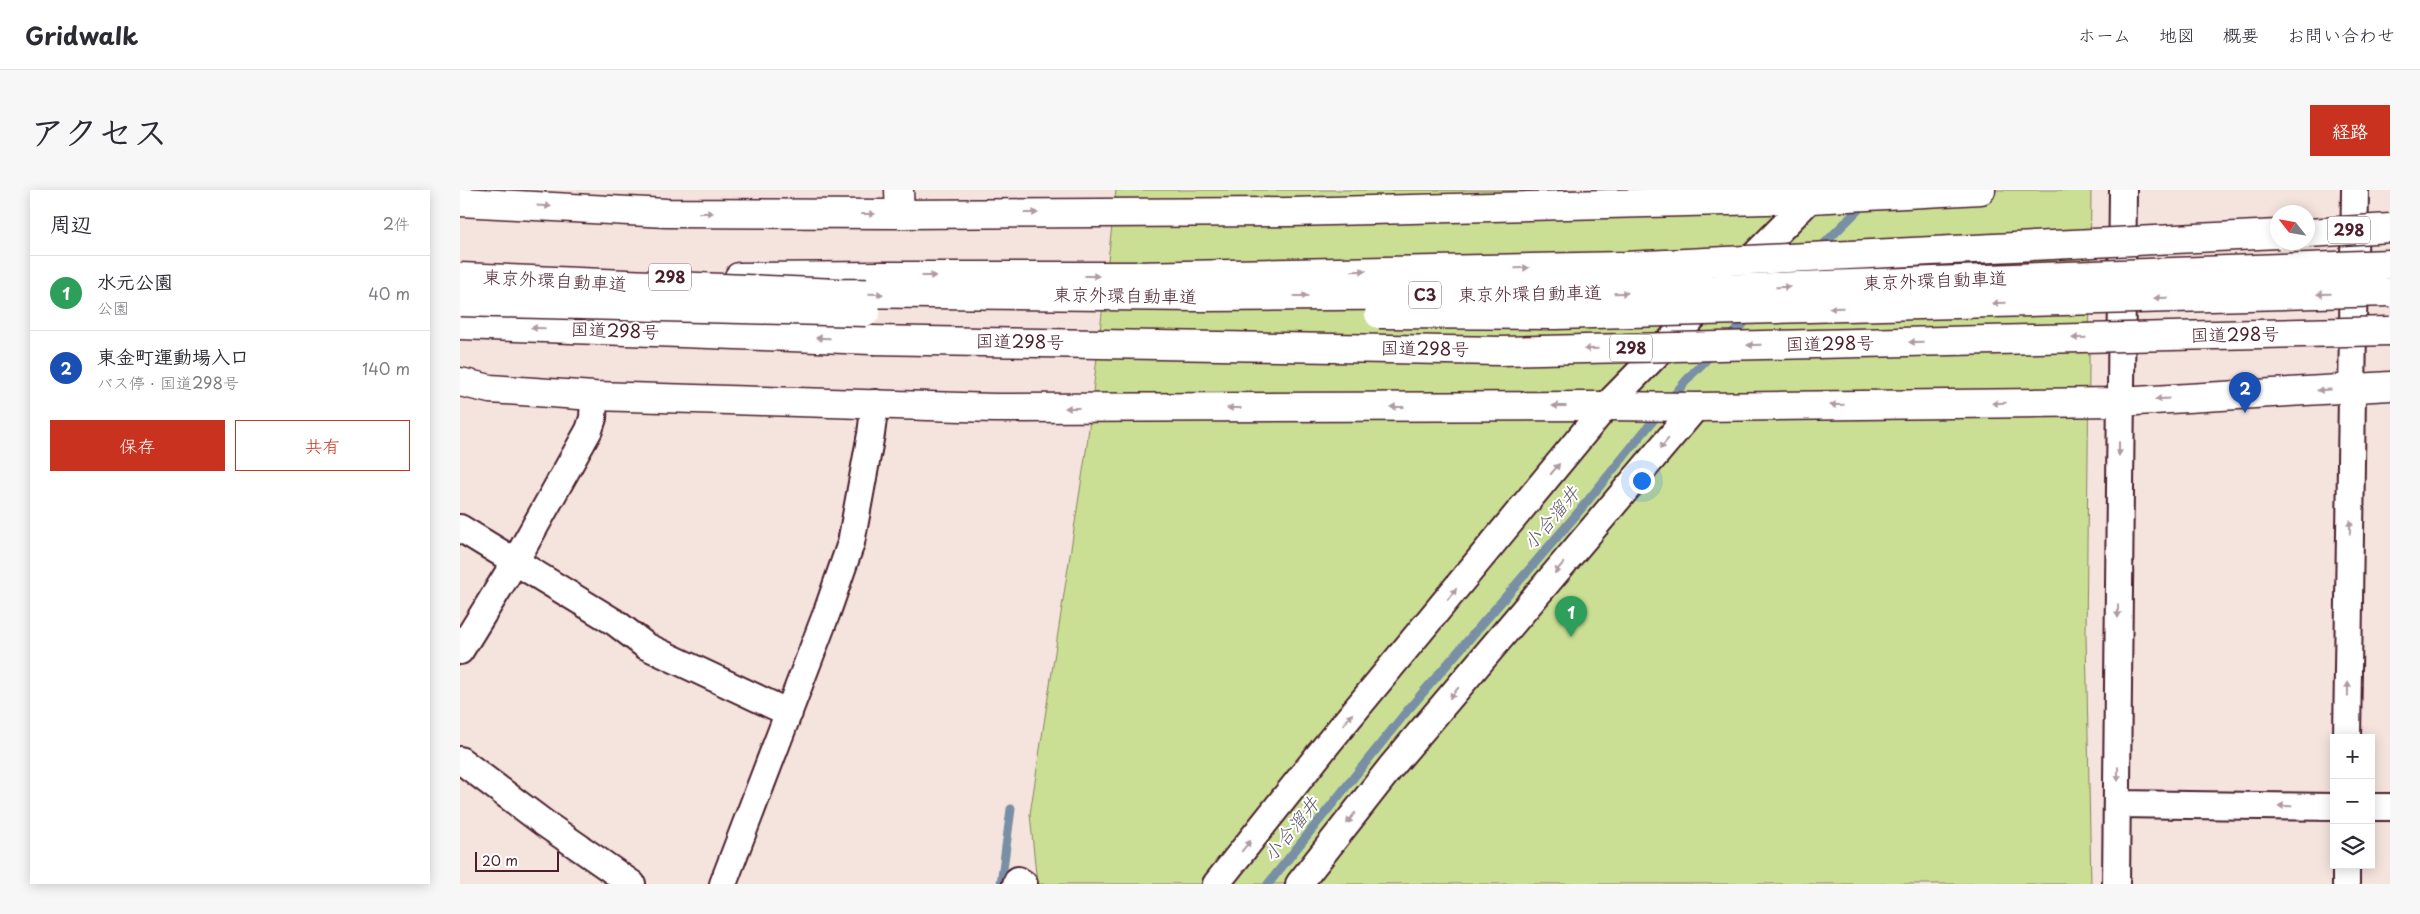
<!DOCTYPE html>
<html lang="ja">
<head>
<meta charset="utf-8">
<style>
	:root { --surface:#fff; --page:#f7f7f7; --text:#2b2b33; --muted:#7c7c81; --line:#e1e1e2; --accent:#c8321e }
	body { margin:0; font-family:"Playpen Sans","Klee One",sans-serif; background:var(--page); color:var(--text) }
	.controls { position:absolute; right:15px; bottom:15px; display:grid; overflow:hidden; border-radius:0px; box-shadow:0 2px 12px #0003 }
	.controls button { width:45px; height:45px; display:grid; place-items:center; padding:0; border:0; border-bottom:1px solid var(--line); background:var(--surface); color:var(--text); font:25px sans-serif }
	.compass { position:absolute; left:1810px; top:15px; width:45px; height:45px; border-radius:50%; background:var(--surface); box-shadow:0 2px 12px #0003; rotate:301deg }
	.scale { position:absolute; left:15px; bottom:12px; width:84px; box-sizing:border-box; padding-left:5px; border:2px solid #4a1f2b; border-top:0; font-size:14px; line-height:18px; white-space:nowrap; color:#4a1f2b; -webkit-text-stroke:4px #fff; paint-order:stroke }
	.you { position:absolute; left:1181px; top:290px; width:18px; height:18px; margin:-12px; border:4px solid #fff; border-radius:50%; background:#1a73e8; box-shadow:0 0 0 8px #1a73e833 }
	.badge { display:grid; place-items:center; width:32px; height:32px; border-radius:50%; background:var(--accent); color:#fff; font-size:16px; font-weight:700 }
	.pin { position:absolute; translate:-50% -41px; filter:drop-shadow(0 1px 2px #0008) }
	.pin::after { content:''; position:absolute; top:26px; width:18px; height:15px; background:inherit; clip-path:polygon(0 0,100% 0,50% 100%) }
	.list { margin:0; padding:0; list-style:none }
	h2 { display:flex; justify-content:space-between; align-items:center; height:65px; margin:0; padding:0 20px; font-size:21px }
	h2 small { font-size:16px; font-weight:400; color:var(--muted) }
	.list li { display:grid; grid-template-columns:32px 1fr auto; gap:15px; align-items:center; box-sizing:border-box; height:75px; padding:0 20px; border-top:1px solid var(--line) }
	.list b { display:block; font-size:19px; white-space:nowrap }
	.list p { margin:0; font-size:16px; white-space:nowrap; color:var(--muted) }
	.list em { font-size:16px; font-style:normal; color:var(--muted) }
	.actions { display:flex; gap:10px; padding:15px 20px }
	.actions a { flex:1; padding:11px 0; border:1px solid var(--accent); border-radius:0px; text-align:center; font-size:18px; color:var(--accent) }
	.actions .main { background:var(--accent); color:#fff }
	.icon { flex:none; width:28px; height:28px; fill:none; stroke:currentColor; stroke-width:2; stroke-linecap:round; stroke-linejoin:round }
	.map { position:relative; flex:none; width:1930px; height:694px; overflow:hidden; border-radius:0px }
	header { display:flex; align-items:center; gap:30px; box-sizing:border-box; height:70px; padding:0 25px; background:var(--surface); border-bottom:1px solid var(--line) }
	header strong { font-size:24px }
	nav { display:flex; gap:28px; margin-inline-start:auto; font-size:18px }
	.intro { display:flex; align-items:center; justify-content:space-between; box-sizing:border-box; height:120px; padding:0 30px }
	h1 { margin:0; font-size:35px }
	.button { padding:12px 22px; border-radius:0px; background:var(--accent); color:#fff; font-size:18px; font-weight:700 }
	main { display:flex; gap:30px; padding:0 30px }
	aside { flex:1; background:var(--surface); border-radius:0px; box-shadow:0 2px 12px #0003 }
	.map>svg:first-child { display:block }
</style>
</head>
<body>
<header>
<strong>Gridwalk</strong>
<nav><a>ホーム</a><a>地図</a><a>概要</a><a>お問い合わせ</a></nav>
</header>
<div class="intro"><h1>アクセス</h1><a class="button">経路</a></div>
<main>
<aside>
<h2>周辺<small>2件</small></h2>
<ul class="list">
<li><span class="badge" style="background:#2e9e5b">1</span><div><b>水元公園</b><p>公園</p></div><em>40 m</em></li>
<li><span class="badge" style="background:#1a4fb4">2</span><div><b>東金町運動場入口</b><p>バス停 · 国道298号</p></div><em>140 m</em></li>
</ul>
<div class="actions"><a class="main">保存</a><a>共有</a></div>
</aside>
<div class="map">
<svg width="1930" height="694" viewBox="0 0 1930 694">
	<rect width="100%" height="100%" fill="#f4e4dd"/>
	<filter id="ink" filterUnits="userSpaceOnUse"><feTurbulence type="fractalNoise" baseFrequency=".02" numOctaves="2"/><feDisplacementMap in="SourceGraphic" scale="10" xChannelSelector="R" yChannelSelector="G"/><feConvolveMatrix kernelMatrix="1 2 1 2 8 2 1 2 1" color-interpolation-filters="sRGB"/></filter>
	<g filter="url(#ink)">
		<!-- green -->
		<path fill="#cadf94" stroke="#8a7f60" d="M656,0H1631L1626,446L1631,694H577L570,624L627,255Z"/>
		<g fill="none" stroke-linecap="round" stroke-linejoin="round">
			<!-- stream -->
			<path stroke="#788fa6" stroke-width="9" d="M1358,60L1405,13
				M1267,149L1290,127
				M1209,211L1231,185L1254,162
				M541,694L551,619
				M808,694L947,521L1116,325L1201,221"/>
			<defs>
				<path id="minor" d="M1280,80L1359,0
					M0,338L156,433L186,456L329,523
					M0,461L55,372L129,240L133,228L134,206
					M1887,548L1895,0
					M0,570L84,633L172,694
					M1658,614L1874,617
					M1911,617H1930
					M263,694L367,422L391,353L411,244L415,213
					M556,694L558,690L564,694
					M756,694L869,552L1146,216L1251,109
					M839,694L931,577L1236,217
					M1656,694L1663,0
					M1886,694V675"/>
				<path id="tertiary" d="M439,0L440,24
					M0,12L206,23L440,24L831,22L1350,9L1521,0
					M0,192L30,199L134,206L534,218L1146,216L1236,217L1659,212L1930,196"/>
				<path id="trunk" d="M279,87L421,86
					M0,135L412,150"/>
			</defs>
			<!-- minor casing -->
			<use href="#minor" stroke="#4a1f2b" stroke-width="30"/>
			<!-- tertiary casing -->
			<use href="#tertiary" stroke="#4a1f2b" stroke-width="31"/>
			<!-- trunk casing -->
			<use href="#trunk" stroke="#4a1f2b" stroke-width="31"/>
			<!-- minor -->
			<use href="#minor" stroke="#fff" stroke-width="26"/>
			<!-- tertiary -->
			<use href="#tertiary" stroke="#fff" stroke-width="28"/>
			<!-- trunk -->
			<use href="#trunk" stroke="#fff" stroke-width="28"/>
			<defs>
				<path id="trunk-bridge" d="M1848,43L1930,38
					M421,86H677L1165,76L1818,44
					M412,150L1041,161L1930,141"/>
				<path id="motorway-bridge" d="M0,87L378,103L739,107L1126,104L1930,74
					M0,112L406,122
					M919,124L1096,125L1930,102"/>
			</defs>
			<!-- trunk-bridge casing -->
			<use href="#trunk-bridge" stroke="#4a1f2b" stroke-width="31" stroke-linecap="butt"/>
			<!-- motorway-bridge casing -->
			<use href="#motorway-bridge" stroke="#4a1f2b" stroke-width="31" stroke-linecap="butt"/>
			<!-- trunk-bridge -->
			<use href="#trunk-bridge" stroke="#fff" stroke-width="28"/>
			<!-- motorway-bridge -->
			<use href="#motorway-bridge" stroke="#fff" stroke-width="28"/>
		</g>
		<!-- one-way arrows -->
		<defs><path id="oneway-solid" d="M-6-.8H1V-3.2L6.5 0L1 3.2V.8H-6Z" transform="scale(1.25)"/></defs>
		<g fill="#ae9aa0">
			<use href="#oneway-solid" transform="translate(84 16) rotate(3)"/>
			<use href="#oneway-solid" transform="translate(246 23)"/>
			<use href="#oneway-solid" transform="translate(571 23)"/>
			<use href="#oneway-solid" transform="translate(408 24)"/>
			<use href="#oneway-solid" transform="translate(1062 78) rotate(-1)"/>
			<use href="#oneway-solid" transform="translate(899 81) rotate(-1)"/>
			<use href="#oneway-solid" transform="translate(469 86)"/>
			<use href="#oneway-solid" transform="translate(632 86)"/>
			<use href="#oneway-solid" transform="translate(1323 97) rotate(-2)"/>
			<use href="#oneway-solid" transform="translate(1161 103) rotate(-2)"/>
			<use href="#oneway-solid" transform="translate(416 104) rotate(1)"/>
			<use href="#oneway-solid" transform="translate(1864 104) rotate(178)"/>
			<use href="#oneway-solid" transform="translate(841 106)"/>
			<use href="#oneway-solid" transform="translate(1701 108) rotate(178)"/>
			<use href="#oneway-solid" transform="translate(1539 113) rotate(178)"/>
			<use href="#oneway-solid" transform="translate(1376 118) rotate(178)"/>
			<use href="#oneway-solid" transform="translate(78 138) rotate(-178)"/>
			<use href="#oneway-solid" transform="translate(363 148) rotate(-178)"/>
			<use href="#oneway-solid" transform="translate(1619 148) rotate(179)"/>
			<use href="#oneway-solid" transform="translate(1456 152) rotate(179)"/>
			<use href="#oneway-solid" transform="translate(1294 155) rotate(179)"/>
			<use href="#oneway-solid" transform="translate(1131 159) rotate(179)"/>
			<use href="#oneway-solid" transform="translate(1864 200) rotate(177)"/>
			<use href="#oneway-solid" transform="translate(1702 209) rotate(177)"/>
			<use href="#oneway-solid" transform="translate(1539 213) rotate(179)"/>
			<use href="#oneway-solid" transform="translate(1377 215) rotate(179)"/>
			<use href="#oneway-solid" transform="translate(1099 216) rotate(180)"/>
			<use href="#oneway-solid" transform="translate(937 217) rotate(180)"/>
			<use href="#oneway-solid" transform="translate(612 218) rotate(180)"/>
			<use href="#oneway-solid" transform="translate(774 218) rotate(180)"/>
			<use href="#oneway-solid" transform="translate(1204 254) rotate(129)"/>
			<use href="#oneway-solid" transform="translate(1659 259) rotate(90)"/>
			<use href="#oneway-solid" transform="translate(1095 279) rotate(-50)"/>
			<use href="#oneway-solid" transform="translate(1890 337) rotate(-89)"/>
			<use href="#oneway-solid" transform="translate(1099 378) rotate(130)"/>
			<use href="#oneway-solid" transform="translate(992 404) rotate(-52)"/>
			<use href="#oneway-solid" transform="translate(1658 421) rotate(90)"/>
			<use href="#oneway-solid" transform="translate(1888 499) rotate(-89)"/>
			<use href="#oneway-solid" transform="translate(994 503) rotate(130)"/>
			<use href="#oneway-solid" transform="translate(888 529) rotate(-50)"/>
			<use href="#oneway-solid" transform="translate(1658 584) rotate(90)"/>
			<use href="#oneway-solid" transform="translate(1825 616) rotate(-179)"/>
			<use href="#oneway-solid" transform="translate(891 628) rotate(128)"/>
			<use href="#oneway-solid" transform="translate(786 656) rotate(-51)"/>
		</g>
	</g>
	<g text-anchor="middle" stroke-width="4" stroke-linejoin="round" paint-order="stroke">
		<!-- shield labels -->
		<g fill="#fff" stroke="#80626b" stroke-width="1">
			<rect x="1868" y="26.5" width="42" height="27" rx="4"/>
			<rect x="189" y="73.5" width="42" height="27" rx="4"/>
			<rect x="949" y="91.5" width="32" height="27" rx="4"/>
			<rect x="1150" y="144.5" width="42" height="27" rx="4"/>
		</g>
		<g font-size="16" font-weight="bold" fill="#4a1f2b">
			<text x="1889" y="46">298</text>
			<text x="210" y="93">298</text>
			<text x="965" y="111">C3</text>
			<text x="1171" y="164">298</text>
		</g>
		<!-- street labels -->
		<g font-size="18" fill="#4a1f2b" stroke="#fff">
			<text transform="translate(95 91) rotate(3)" y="6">東京外環自動車道</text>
			<text transform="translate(1475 91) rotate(-2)" y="6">東京外環自動車道</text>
			<text transform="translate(1070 104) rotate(-1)" y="6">東京外環自動車道</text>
			<text transform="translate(665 106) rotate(1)" y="6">東京外環自動車道</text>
			<text transform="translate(155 141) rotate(2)" y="6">国道298号</text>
			<text transform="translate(1775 145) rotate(-1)" y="6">国道298号</text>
			<text transform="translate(560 152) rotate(1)" y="6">国道298号</text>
			<text transform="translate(1370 154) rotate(-1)" y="6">国道298号</text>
			<text transform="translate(965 159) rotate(1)" y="6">国道298号</text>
		</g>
		<!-- water labels -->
		<g font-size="19" font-style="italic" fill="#615768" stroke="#fff">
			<text transform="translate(1091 328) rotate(-50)" y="7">小合溜井</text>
			<text transform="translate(831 639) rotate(-51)" y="7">小合溜井</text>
		</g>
	</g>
</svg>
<div class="controls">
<button>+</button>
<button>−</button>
<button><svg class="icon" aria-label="layers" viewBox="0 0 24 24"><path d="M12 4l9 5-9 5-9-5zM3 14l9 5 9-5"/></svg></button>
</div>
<svg class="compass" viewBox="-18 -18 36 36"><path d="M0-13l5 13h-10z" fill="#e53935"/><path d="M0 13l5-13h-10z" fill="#7c7c81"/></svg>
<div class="scale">20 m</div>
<div class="you"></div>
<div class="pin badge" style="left:1111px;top:447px;background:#2e9e5b">1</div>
<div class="pin badge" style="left:1785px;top:223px;background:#1a4fb4">2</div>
</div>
</main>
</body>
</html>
